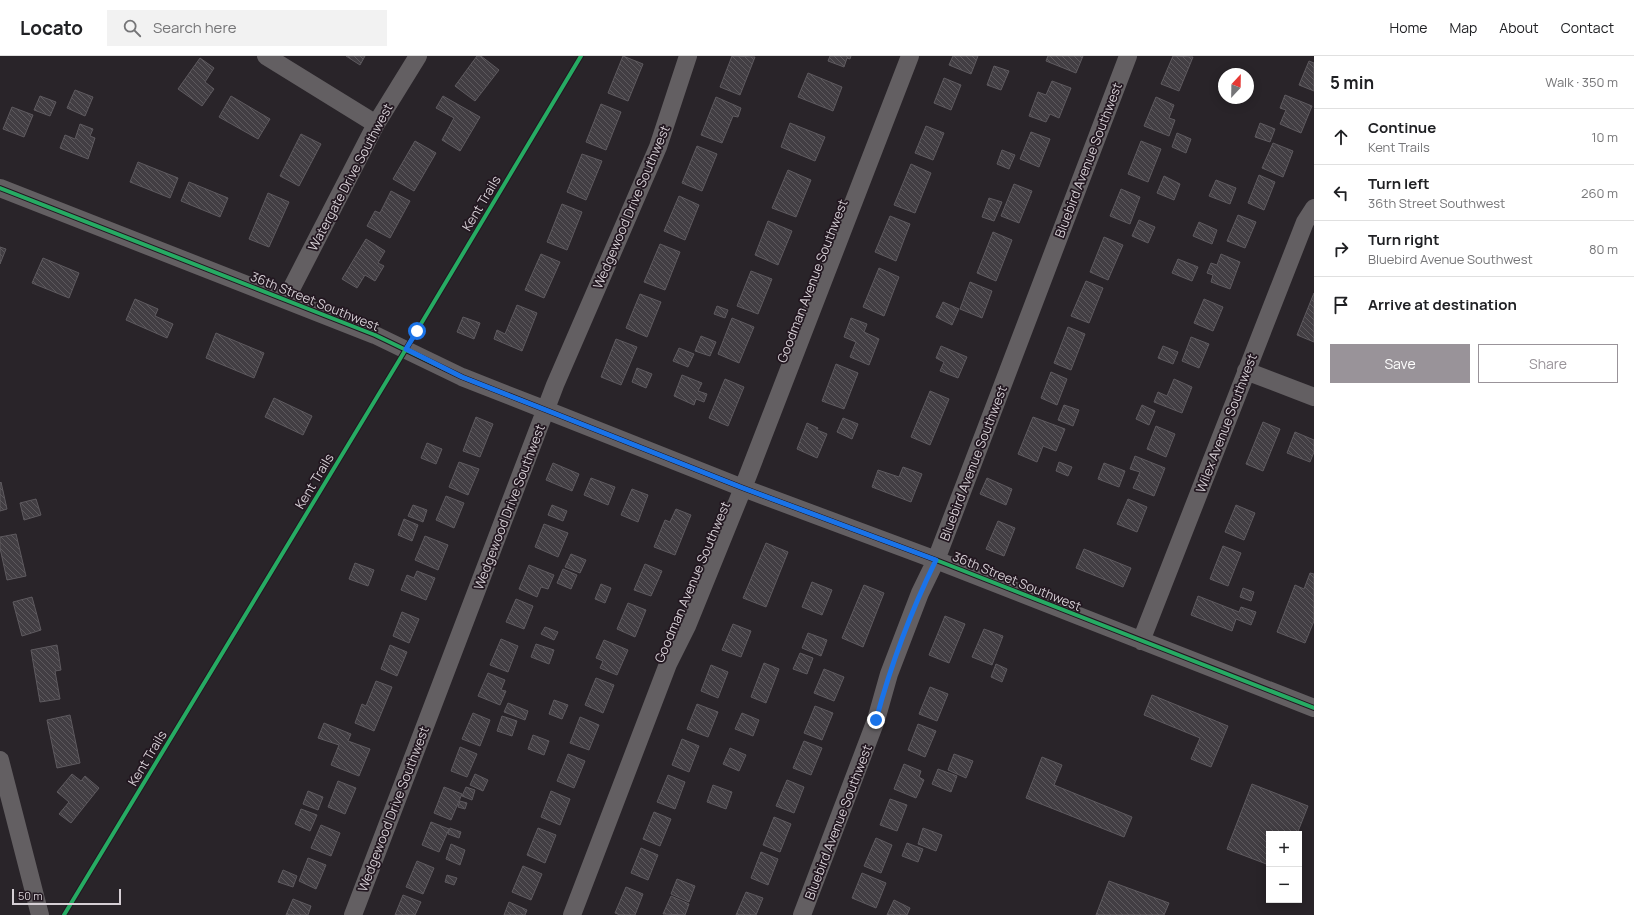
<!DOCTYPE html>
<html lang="en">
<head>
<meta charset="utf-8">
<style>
	:root { --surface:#fff; --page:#f2f2f2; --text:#202124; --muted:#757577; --line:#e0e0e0; --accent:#999399 }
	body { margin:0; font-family:Manrope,sans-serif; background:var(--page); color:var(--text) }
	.controls { position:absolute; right:12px; bottom:12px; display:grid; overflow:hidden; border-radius:0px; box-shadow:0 2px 10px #0003 }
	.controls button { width:36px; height:36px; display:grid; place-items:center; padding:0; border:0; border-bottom:1px solid var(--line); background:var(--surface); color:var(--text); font:20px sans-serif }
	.compass { position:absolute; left:1218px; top:12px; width:36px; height:36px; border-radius:50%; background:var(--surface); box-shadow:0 2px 10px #0003; rotate:22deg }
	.scale { position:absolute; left:12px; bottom:10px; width:109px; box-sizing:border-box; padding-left:4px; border:2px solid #d6cfd5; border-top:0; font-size:11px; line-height:14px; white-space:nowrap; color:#d6cfd5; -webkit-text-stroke:3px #221720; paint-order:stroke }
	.stop { position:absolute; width:12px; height:12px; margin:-9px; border:3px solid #1a73e8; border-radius:50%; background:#fff }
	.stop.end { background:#1a73e8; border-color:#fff; box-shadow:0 1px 4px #0008 }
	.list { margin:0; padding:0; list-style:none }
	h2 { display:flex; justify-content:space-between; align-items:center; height:52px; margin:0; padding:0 16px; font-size:17px }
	h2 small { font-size:13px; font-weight:400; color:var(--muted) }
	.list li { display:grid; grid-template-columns:26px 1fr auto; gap:12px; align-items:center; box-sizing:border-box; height:56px; padding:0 16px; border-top:1px solid var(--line) }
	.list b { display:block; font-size:15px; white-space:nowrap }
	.list p { margin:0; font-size:13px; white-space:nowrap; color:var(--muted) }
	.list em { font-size:13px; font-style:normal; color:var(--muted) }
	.actions { display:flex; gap:8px; padding:12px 16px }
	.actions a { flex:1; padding:9px 0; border:1px solid var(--accent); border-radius:0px; text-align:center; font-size:14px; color:var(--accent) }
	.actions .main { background:var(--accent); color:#fff }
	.icon { flex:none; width:22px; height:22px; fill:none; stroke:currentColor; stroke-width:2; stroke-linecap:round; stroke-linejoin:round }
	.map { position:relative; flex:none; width:1314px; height:859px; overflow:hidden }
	header { display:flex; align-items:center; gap:24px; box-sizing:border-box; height:56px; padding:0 20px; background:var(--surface); border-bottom:1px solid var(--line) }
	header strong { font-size:19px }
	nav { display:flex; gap:22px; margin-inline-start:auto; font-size:14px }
	.search { width:280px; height:36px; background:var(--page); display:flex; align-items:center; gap:10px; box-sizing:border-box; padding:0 14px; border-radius:0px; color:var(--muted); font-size:15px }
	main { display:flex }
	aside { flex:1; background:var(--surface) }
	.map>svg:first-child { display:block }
</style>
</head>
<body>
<header>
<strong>Locato</strong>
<div class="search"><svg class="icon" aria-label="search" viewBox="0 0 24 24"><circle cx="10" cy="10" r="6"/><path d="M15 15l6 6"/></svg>Search here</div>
<nav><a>Home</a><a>Map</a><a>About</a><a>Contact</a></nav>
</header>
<main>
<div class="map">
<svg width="1314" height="859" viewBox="0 0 1314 859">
	<defs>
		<pattern id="building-back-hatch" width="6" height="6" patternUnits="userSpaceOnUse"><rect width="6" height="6" fill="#423e43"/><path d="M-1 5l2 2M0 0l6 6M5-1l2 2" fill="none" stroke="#5d595d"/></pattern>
	</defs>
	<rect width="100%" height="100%" fill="#292429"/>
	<!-- building -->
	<path fill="url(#building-back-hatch)" stroke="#5e5a5f" d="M346,0H365L360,9Z
		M477,0H481L499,14L475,45L455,30Z
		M623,0L643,8L628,45L608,37Z
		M732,0L755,1L740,39L720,31Z
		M830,0H851L850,3L847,2L844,11L828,5Z
		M953,0H978L971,18L949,9Z
		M1048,0H1083L1076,17L1046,5Z
		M1173,0L1193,1L1179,35L1161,28Z
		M200,2L214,12L205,26L214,33L202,50L178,33Z
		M1309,5L1314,7V35L1299,29Z
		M994,10L1009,15L1001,34L987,29Z
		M808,17L842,31L833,55L798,41Z
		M944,22L961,29L951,54L934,47Z
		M1052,25L1071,32L1059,62L1050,58L1046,66L1029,60L1038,36L1046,39Z
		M75,34L93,41L85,60L67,52Z
		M1285,39L1312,50L1301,77L1280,68L1286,54L1280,52Z
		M40,40L56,46L50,60L34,54Z
		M231,40L270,63L258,83L219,61Z
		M443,40L480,61L460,95L442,84L454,62L436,52Z
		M716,41L741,52L738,61L733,60L722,87L701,79Z
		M1156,41L1174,49L1169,62L1175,64L1169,80L1144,70Z
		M601,48L621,56L606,94L586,86Z
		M12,51L33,59L24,81L3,73Z
		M790,67L825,81L815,105L781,91Z
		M1260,67L1275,73L1270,86L1255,81Z
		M80,68L93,73L90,80L95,82L88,103L60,92L65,79L75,83Z
		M926,70L944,77L933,104L915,97Z
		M1031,76L1050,83L1039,111L1020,103Z
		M1177,77L1191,83L1186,97L1172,91Z
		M301,78L321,88L299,130L280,120Z
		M415,85L436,97L414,135L393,123Z
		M1141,85L1161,93L1148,126L1128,118Z
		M1273,87L1293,95L1283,121L1262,112Z
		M697,90L717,98L702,135L682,127Z
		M1002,94L1015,99L1009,113L997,108Z
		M582,98L602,105L586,144L567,136Z
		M138,106L178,122L170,142L130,126Z
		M911,108L931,117L915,157L894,149Z
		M788,114L811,124L796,161L772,152Z
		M1259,119L1275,126L1264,154L1248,147Z
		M1164,120L1180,128L1174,144L1157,137Z
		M1216,124L1236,132L1230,148L1209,140Z
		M189,126L228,142L220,161L181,145Z
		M1014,128L1032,135L1019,167L1001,160Z
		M1121,133L1140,141L1130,168L1110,160Z
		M391,135L410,145L390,182L367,170L375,155L380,157Z
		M268,137L289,146L269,191L249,183Z
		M679,140L699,149L685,184L664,175Z
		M989,142L1002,146L994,165L982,161Z
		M562,148L582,156L567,194L547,186Z
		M1238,159L1256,166L1245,192L1227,185Z
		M890,160L910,168L896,205L875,196Z
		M1139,164L1155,171L1148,187L1132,180Z
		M768,165L792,175L778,209L755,199Z
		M1199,166L1217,174L1212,188L1193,180Z
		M993,176L1012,184L996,225L977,217Z
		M1104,181L1123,189L1108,224L1090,216Z
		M366,183L385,195L378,207L384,210L375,225L365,219L357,232L342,223Z
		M660,188L680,196L665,234L644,226Z
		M0,191L6,193L0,208Z
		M541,198L560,206L544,242L525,234Z
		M1221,198L1240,206L1230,233L1211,226L1213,219L1207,217L1211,207L1217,209Z
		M43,202L79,217L69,242L32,227Z
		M1178,203L1198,211L1192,225L1172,217Z
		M879,212L899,221L884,260L863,251Z
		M751,215L772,223L758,258L737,250Z
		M1086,225L1103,232L1089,267L1071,260Z
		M970,226L992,235L982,262L960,253Z
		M1314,237V286L1297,279Z
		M640,238L661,246L647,281L626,272Z
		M135,243L158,253L155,260L173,268L167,282L126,264Z
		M1204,243L1223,251L1213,275L1194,267Z
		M943,246L959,253L952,269L936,261Z
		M517,249L537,257L522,295L494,283L497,274L505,278Z
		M717,250L728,254L725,262L714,258Z
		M463,261L480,267L474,283L457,276Z
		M732,262L754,271L739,307L718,298Z
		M851,262L867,268L864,276L879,283L869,309L850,301L856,286L844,281Z
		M1068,271L1085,278L1071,314L1054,307Z
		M216,277L264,297L254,322L206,302Z
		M701,280L716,286L710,300L695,295Z
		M1191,281L1209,288L1199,312L1182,305Z
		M616,283L637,291L621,329L601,321Z
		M941,290L967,301L958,322L940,315L944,306L936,302Z
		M1163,290L1178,296L1173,308L1158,302Z
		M679,292L694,298L688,311L673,305Z
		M836,308L858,317L844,353L822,345Z
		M637,312L652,318L646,332L632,326Z
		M1051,316L1067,323L1057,349L1041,342Z
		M682,319L702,327L698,335L707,338L704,346L696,343L694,349L674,340Z
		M725,323L744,331L728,370L709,362Z
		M1174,323L1192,331L1182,357L1154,346L1158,336L1167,340Z
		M930,335L949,343L930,389L911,381Z
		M274,342L312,360L303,379L265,361Z
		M1064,349L1079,354L1073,370L1058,364Z
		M1142,349L1155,355L1149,369L1136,363Z
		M476,361L493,368L480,401L463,395Z
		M1033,361L1065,373L1056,395L1043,390L1037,406L1018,398Z
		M843,362L858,368L852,383L837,376Z
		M1263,366L1280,373L1263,415L1246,408Z
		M807,367L818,372L817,374L827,378L817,402L797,393Z
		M1156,370L1175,378L1166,401L1147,393Z
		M1295,376L1314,384V396L1310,406L1287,397Z
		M427,387L442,393L436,408L421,402Z
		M1135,400L1165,412L1154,440L1133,432L1140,416L1130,413Z
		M459,406L479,413L468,439L449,431Z
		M1059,406L1072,411L1068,420L1056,415Z
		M553,407L579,418L572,435L546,424Z
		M1104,407L1125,415L1119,431L1098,423Z
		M903,411L922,418L911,446L872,431L878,414L899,421Z
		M591,422L615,431L608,449L584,439Z
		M987,422L1012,433L1006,449L980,438Z
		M1,426L7,453L0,455V427Z
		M632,433L648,439L638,466L621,459Z
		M446,440L464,447L454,472L436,464Z
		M36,443L41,459L24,464L20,447Z
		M1128,443L1147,451L1137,476L1117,468Z
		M413,449L427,454L423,466L408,460Z
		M552,449L567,455L563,465L548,459Z
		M1236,449L1255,457L1244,484L1225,476Z
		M676,453L691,459L675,499L654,491L665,464L670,466Z
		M404,463L418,469L412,485L398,479Z
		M998,465L1015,472L1004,500L986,493Z
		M544,468L568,477L558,501L535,491Z
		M16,478L26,520L7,524L0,492V481Z
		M425,480L448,489L438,514L415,504Z
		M766,487L788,496L766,551L743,542Z
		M1223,490L1241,497L1228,530L1210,523Z
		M1084,493L1131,512L1123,531L1076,512Z
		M571,498L586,504L580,517L565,511Z
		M355,507L374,514L368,530L349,523Z
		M645,508L662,515L651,540L634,534Z
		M529,509L554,519L548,533L541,531L537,541L519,533Z
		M563,513L577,519L571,533L557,527Z
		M417,515L435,522L426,544L401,534L407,519L414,522Z
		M1310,517L1314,518V565L1305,587L1277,576L1295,529L1304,533Z
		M812,526L832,534L822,559L802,551Z
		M601,528L611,532L605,547L595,543Z
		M864,529L884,537L863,591L842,582Z
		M1243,532L1254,536L1251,545L1240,541Z
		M1198,540L1239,556L1241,551L1256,556L1251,569L1236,563L1232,575L1191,559Z
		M32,541L41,574L22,580L13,546Z
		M516,543L533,550L524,573L506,566Z
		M628,547L646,554L635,581L617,573Z
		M402,556L419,563L409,587L393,580Z
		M945,560L965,568L949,607L929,599Z
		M733,568L751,575L741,601L722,594Z
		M545,571L558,576L554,584L541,578Z
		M984,573L1003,580L992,609L972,601Z
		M808,577L827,584L821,600L802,592Z
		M501,583L518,590L508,616L490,609Z
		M604,584L628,594L617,619L600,612L603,605L596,602Z
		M536,588L554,594L549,608L531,601Z
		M57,589L61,614L55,615L60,643L40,646L31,594Z
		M390,589L407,596L397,620L381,613Z
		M800,597L813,602L807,618L793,613Z
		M764,607L779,613L766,647L751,641Z
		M996,608L1007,613L1002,626L991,621Z
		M711,609L728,616L718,642L701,635Z
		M824,613L844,621L834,645L814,637Z
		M488,617L505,624L501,634L506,635L500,649L478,640Z
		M596,622L614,629L603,657L585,649Z
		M376,625L392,631L374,675L355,667L362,648L366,650Z
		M930,631L948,638L937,665L919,658Z
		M1152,639L1228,670L1211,711L1191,703L1200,682L1144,659Z
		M554,644L568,649L562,663L549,658Z
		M508,647L528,655L525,664L504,656Z
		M697,648L718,656L708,681L687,673Z
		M815,650L833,657L822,684L804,677Z
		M473,657L490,664L480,690L462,683Z
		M742,657L759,664L753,680L735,673Z
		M70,659L80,707L57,712L47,664Z
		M502,660L517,665L512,680L497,675Z
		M580,661L599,669L589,694L570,687Z
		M324,667L351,678L348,685L370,693L359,720L331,709L339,689L318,682Z
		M918,668L936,675L925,701L908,694Z
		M533,679L549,685L544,699L528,693Z
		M682,683L699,690L689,716L672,709Z
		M804,685L822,692L811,719L793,712Z
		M460,691L477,698L467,721L451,715Z
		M730,692L746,699L739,715L723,708Z
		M568,698L585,705L574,732L557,725Z
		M954,698L973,705L966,722L948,714Z
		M1042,701L1062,709L1054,729L1132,761L1124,781L1026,742Z
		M904,708L921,715L919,721L924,724L916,742L894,733Z
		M938,713L957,720L951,736L932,728Z
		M72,718L81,725L85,720L99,732L71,767L59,758L69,746L57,736Z
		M475,718L488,724L483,735L470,729Z
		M668,719L685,726L675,753L657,746Z
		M787,724L804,731L794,757L776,750Z
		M338,725L356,732L345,758L328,751Z
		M1252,728L1308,750L1297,778H1269V809L1227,793Z
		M713,729L732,736L726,753L707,746Z
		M444,731L462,738L451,764L434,757Z
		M466,731L475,734L472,744L462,740Z
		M308,735L323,741L318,754L303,748Z
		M551,735L570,743L560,769L541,761Z
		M890,743L907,749L897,775L880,769Z
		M460,745L467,747L465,753L458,751Z
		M301,753L317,759L310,775L295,768Z
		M654,756L671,763L660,790L643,783Z
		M774,761L791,768L780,796L763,789Z
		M431,766L449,773L439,796L422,789Z
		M321,769L340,777L331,800L311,792Z
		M450,772L461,776L459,782L448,778Z
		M538,772L556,779L545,807L527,799Z
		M923,772L942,779L936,795L918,788Z
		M876,782L892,789L881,817L864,810Z
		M907,787L923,793L918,806L902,800Z
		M451,788L465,794L460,809L446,803Z
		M641,792L658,799L648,824L631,817Z
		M761,796L778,803L768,829L751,822Z
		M308,802L326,809L316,833L299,825Z
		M417,805L434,812L423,838L406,831Z
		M523,810L542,818L531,844L512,836Z
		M283,814L297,820L293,831L278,826Z
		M862,817L886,827L876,852L852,842Z
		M447,819L457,822L454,829L445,826Z
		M677,823L695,830L689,846L671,838Z
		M1109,825L1169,847L1164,859H1096Z
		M626,831L643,838L635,859H620L615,857Z
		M746,836L763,842L756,859H736Z
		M403,839L421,846L415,859H395Z
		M671,840L689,848L685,859L663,858Z
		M293,843L311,850L308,859H286Z
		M894,844L910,852L907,859H887Z
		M509,846L527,854L525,859H504Z"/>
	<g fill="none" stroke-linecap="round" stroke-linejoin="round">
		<!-- minor -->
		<path stroke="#635f62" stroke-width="18" d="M266,0L376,68
			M0,132L375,279L462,321L546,354L743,432L936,504L1314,652
			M286,243L376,68L418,0
			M1246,315L1314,341
			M1141,585L1305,166L1314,152
			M0,704L40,859
			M353,859L555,329L658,91L688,0
			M572,859L668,608L687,570L743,432L910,0
			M802,859L876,664L889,618L920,537L936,504L1128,0"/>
		<defs>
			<path id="cycleway" d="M0,132L375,279L462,321L546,354L743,432L936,504L1314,652
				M64,859L400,303L581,0"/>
		</defs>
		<!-- cycleway casing -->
		<use href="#cycleway" stroke="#221720" stroke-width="6"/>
		<!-- cycleway -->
		<use href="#cycleway" stroke="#26ab63" stroke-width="4"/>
	</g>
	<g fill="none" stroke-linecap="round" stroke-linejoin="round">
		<!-- route -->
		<path stroke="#1a73e8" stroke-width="5" d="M417,275L406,293L462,321L546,354L743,432L936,504C911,555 891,608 876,664"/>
	</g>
	<g text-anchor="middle" stroke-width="3.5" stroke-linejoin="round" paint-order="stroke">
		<!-- street labels -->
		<g font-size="13" fill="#d6cfd5" stroke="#221720">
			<text transform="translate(1088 104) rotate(-69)" y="5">Bluebird Avenue Southwest</text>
			<text transform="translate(350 121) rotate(-62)" y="5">Watergate Drive Southwest</text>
			<text transform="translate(481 147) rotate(-59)" y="5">Kent Trails</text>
			<text transform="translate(631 151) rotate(-67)" y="5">Wedgewood Drive Southwest</text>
			<text transform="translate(812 225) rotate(-69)" y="5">Goodman Avenue Southwest</text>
			<text transform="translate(315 245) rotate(22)" y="5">36th Street Southwest</text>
			<text transform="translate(1226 367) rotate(-69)" y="5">Wilex Avenue Southwest</text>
			<text transform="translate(973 407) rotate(-69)" y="5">Bluebird Avenue Southwest</text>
			<text transform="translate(314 425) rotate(-59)" y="5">Kent Trails</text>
			<text transform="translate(509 451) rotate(-69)" y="5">Wedgewood Drive Southwest</text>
			<text transform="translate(1017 525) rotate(22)" y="5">36th Street Southwest</text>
			<text transform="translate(692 526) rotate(-67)" y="5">Goodman Avenue Southwest</text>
			<text transform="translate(147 702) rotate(-59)" y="5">Kent Trails</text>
			<text transform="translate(393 753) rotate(-69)" y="5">Wedgewood Drive Southwest</text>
			<text transform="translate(838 766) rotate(-69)" y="5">Bluebird Avenue Southwest</text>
		</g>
	</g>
</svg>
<div class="controls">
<button>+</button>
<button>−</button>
</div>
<svg class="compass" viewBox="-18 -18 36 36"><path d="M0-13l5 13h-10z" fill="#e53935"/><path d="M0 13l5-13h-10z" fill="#757577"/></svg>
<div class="scale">50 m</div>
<div class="stop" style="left:417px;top:275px"></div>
<div class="stop end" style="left:876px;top:664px"></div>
</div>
<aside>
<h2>5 min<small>Walk · 350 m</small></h2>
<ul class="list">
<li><svg class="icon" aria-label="ahead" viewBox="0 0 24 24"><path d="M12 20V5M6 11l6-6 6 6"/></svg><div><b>Continue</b><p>Kent Trails</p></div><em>10 m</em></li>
<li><svg class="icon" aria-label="left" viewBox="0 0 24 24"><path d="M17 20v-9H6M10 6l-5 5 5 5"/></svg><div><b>Turn left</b><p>36th Street Southwest</p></div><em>260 m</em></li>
<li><svg class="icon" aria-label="right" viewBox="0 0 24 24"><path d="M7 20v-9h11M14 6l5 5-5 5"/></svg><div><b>Turn right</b><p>Bluebird Avenue Southwest</p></div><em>80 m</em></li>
<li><svg class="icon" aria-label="arrive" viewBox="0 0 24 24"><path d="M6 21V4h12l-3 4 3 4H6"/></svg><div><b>Arrive at destination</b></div></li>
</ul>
<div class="actions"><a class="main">Save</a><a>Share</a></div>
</aside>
</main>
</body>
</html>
